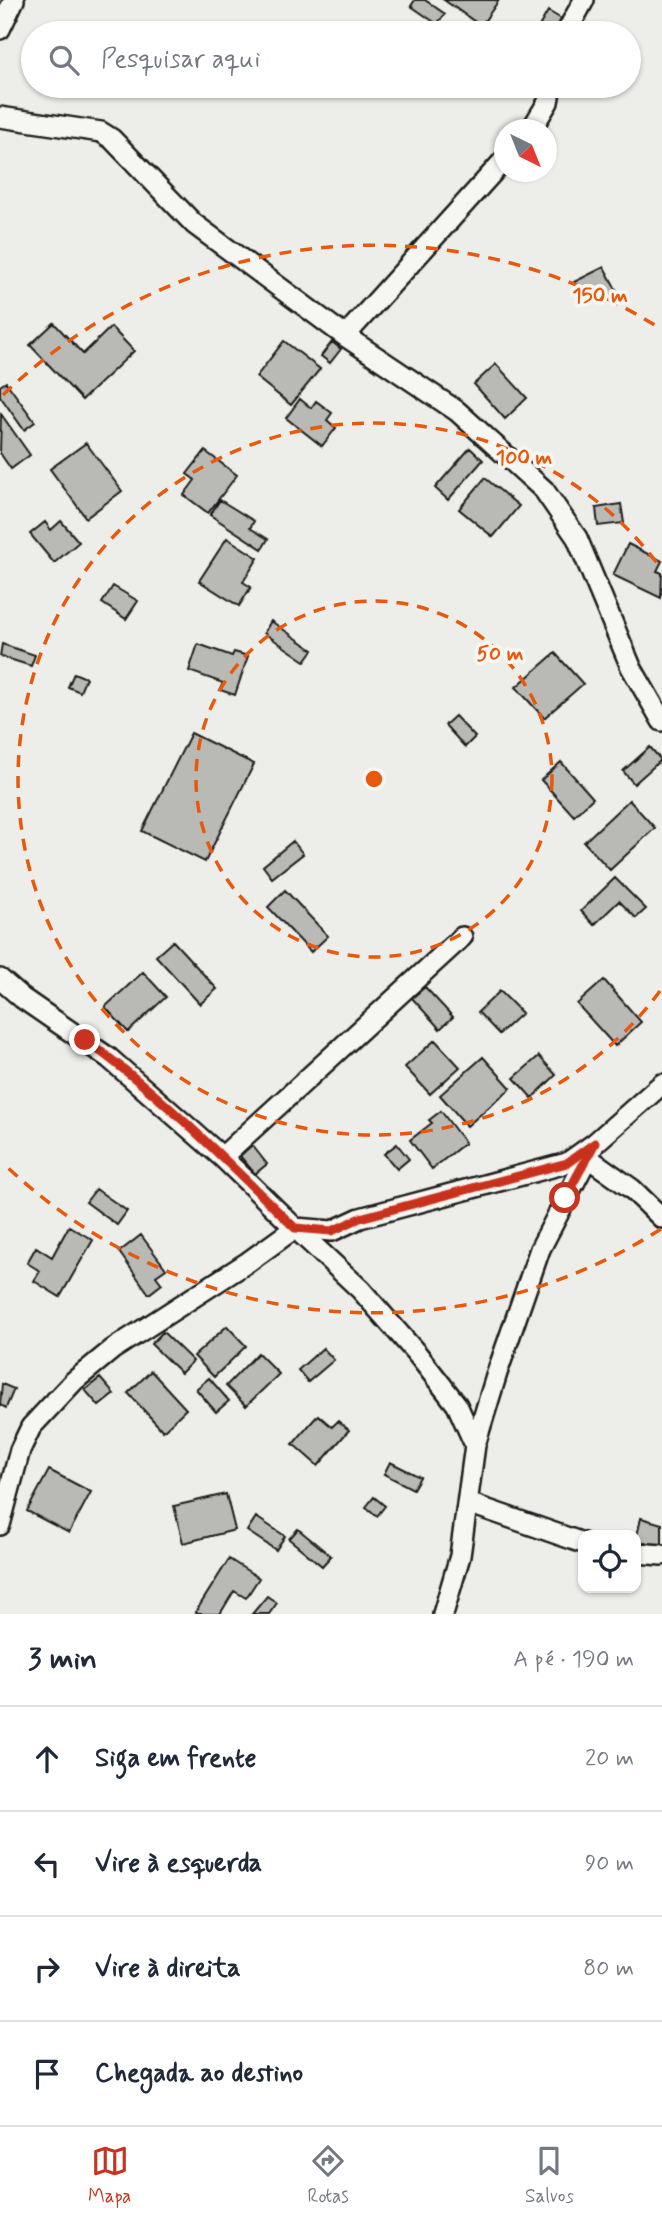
<!DOCTYPE html>
<html lang="pt">
<head>
<meta charset="utf-8">
<style>
	:root { --surface:#fff; --page:#f2f2f3; --text:#1f2937; --muted:#747a83; --line:#e0e1e3; --accent:#c8321e }
	body { margin:0; font-family:Mynerve,sans-serif; background:var(--page); color:var(--text) }
	.controls { position:absolute; right:21px; bottom:21px; display:grid; overflow:hidden; border-radius:14px; box-shadow:0 2px 5px #0004 }
	.controls button { width:63px; height:63px; display:grid; place-items:center; padding:0; border:0; border-bottom:2px solid var(--line); background:var(--surface); color:var(--text); font:35px sans-serif }
	.compass { position:absolute; left:494px; top:119px; width:63px; height:63px; border-radius:50%; background:var(--surface); box-shadow:0 2px 5px #0004; rotate:137deg }
	.stop { position:absolute; width:21px; height:21px; margin:-16px; border:5px solid #c8321e; border-radius:50%; background:#fff }
	.stop.end { background:#c8321e; border-color:#fff; box-shadow:0 2px 7px #0008 }
	.list { margin:0; padding:0; list-style:none }
	h2 { display:flex; justify-content:space-between; align-items:center; height:91px; margin:0; padding:0 28px; font-size:30px }
	h2 small { font-size:23px; font-weight:400; color:var(--muted) }
	.list li { display:grid; grid-template-columns:46px 1fr auto; gap:21px; align-items:center; box-sizing:border-box; height:105px; padding:0 28px; border-top:2px solid var(--line) }
	.list b { display:block; font-size:26px; white-space:nowrap }
	.list em { font-size:23px; font-style:normal; color:var(--muted) }
	.icon { flex:none; width:38px; height:38px; fill:none; stroke:currentColor; stroke-width:2; stroke-linecap:round; stroke-linejoin:round }
	.map { position:relative; flex:none; width:662px; height:1614px; overflow:hidden }
	.search { position:absolute; background:var(--surface); box-shadow:0 2px 5px #0004; left:21px; right:21px; top:21px; height:77px; display:flex; align-items:center; gap:18px; box-sizing:border-box; padding:0 24px; border-radius:38px; color:var(--muted); font-size:26px }
	.sheet { height:511px; background:var(--surface) }
	nav { display:flex; justify-content:space-around; align-items:center; box-sizing:border-box; height:98px; border-top:2px solid var(--line); background:var(--surface); font-size:19px; color:var(--muted) }
	nav a { display:grid; justify-items:center; gap:4px }
	nav .on { color:var(--accent) }
	.map>svg:first-child { display:block }
</style>
</head>
<body>
<div class="map">
<svg width="662" height="1614" viewBox="0 0 662 1614">
	<rect width="100%" height="100%" fill="#edede9"/>
	<filter id="ink" filterUnits="userSpaceOnUse"><feTurbulence type="fractalNoise" baseFrequency=".0143" numOctaves="2"/><feDisplacementMap in="SourceGraphic" scale="14" xChannelSelector="R" yChannelSelector="G"/><feConvolveMatrix kernelMatrix="1 2 1 2 8 2 1 2 1" color-interpolation-filters="sRGB"/></filter>
	<g filter="url(#ink)">
		<!-- building -->
		<path fill="#b9b9b6" stroke="#1c1c1c" stroke-width="2" d="M415,0H425L445,14L437,24L411,6Z
			M444,0H499L481,26Z
			M548,11L565,21L558,33H542L537,30Z
			M604,267L617,291L603,298L599,289L582,298L574,282Z
			M54,323L83,354L111,327L134,351L82,400L30,345Z
			M284,341L320,369L291,405L256,377Z
			M332,342L341,349L330,363L321,356Z
			M496,364L527,398L505,419L474,384Z
			M6,382L35,422L24,430L0,396V386Z
			M300,399L311,408L316,401L332,413L327,420L336,428L322,446L286,418Z
			M1,414L30,455L11,469L0,453Z
			M86,443L122,491L86,518L50,469Z
			M470,448L483,460L448,500L435,488Z
			M205,451L237,475L208,513L184,495L195,480L187,474Z
			M485,478L519,506L493,537L459,509Z
			M220,500L254,521L250,528L268,539L262,549L210,515Z
			M621,504L624,523L598,526L596,508Z
			M61,521L79,542L54,563L30,534L45,522L51,530Z
			M227,538L258,558L243,582L251,587L239,606L199,581Z
			M628,544L662,561L657,571L662,573L661,598L613,575Z
			M113,586L138,601L126,619L102,603Z
			M271,621L313,650L305,661L264,633Z
			M2,644L35,655L31,666L0,656Z
			M198,644L232,656L234,652L248,656L235,695L220,690L223,683L189,671Z
			M555,653L583,684L544,718L516,687Z
			M74,673L86,678L80,692L68,687Z
			M455,716L475,737L465,747L445,725Z
			M191,733L254,764L205,862L142,831Z
			M650,747L661,760L634,784L623,771Z
			M561,762L593,798L574,816L541,780Z
			M629,800L655,828L610,870L584,842Z
			M293,841L303,854L272,878L263,866Z
			M615,878L646,909L636,918L619,901L594,925L581,911Z
			M285,890L328,936L311,952L268,907Z
			M173,941L217,989L200,1004L156,956Z
			M143,972L166,997L128,1032L105,1007Z
			M604,980L641,1022L615,1046L577,1004Z
			M425,987L453,1017L440,1029L412,998Z
			M500,991L522,1013L499,1034L478,1012Z
			M435,1040L460,1067L430,1094L405,1067Z
			M539,1056L556,1075L532,1098L514,1078Z
			M483,1057L511,1088L467,1126L440,1095Z
			M441,1111L465,1143L432,1169L410,1140L432,1123L429,1120Z
			M397,1144L409,1159L397,1169L384,1154Z
			M252,1145L267,1164L255,1174L240,1156Z
			M96,1189L127,1211L117,1225L86,1202Z
			M69,1226L93,1240L60,1297L34,1281L40,1271L27,1263L36,1247L52,1257Z
			M141,1235L166,1269L156,1276L162,1284L149,1294L119,1252Z
			M227,1326L246,1346L214,1377L194,1356Z
			M163,1332L193,1361L181,1373L151,1344Z
			M323,1348L334,1360L308,1382L298,1370Z
			M258,1353L279,1374L246,1406L226,1386Z
			M151,1371L186,1409L163,1431L128,1393Z
			M100,1378L114,1394L99,1406L85,1390Z
			M209,1378L229,1401L216,1412L196,1389Z
			M2,1384L14,1389L6,1408L0,1405Z
			M318,1415L332,1427L338,1421L349,1430L318,1466L293,1444Z
			M390,1462L420,1477L413,1489L384,1474Z
			M49,1470L91,1492L69,1533L27,1511Z
			M226,1494L235,1530L183,1543L174,1506Z
			M374,1497L385,1506L377,1516L366,1507Z
			M256,1517L285,1536L276,1550L247,1531Z
			M641,1518L662,1524V1548L636,1540Z
			M298,1529L331,1556L322,1566L289,1539Z
			M229,1559L259,1578L246,1598L234,1591L220,1614H198L195,1613Z
			M267,1596L277,1603L269,1614H252Z"/>
		<g fill="none" stroke-linecap="round" stroke-linejoin="round">
			<defs>
				<path id="minor" d="M0,29L14,0
					M566,33L584,0
					M0,117L101,132L112,139L194,224L345,336L457,411L544,490L577,538L631,667L662,721
					M531,130L548,102L551,86
					M345,336L504,160
					M0,979L22,998L109,1058L222,1157L295,1228L361,1290L418,1355L457,1405L475,1445
					M222,1157L462,937
					M587,1157L632,1189L662,1218
					M468,1503L583,1543
					M0,1525L20,1450L31,1427L74,1381L113,1349L248,1262L295,1228L332,1231L360,1218L567,1163L595,1143
					M636,1553L662,1555
					M443,1614L460,1556L475,1445L497,1373L540,1249L595,1143L662,1084"/>
			</defs>
			<!-- minor casing -->
			<use href="#minor" stroke="#1c1c1c" stroke-width="24"/>
			<!-- minor -->
			<use href="#minor" stroke="#f6f6f2" stroke-width="19"/>
		</g>
	</g>
	<g fill="none" stroke-linecap="round" stroke-linejoin="round" filter="url(#ink)">
		<!-- route -->
		<path stroke="#c8321e" stroke-width="9" d="M85,1040C161,1094 228,1163 295,1228L332,1231L360,1218L567,1163L595,1143L565,1198"/>
	</g>
	<!-- distance rings -->
	<g fill="none" stroke="#e8590c" stroke-width="3.5" stroke-dasharray="12 9">
		<circle cx="374" cy="779" r="178"/>
		<path d="M660 991A356 356 0 1 1 660 567"/>
		<path d="M661 1229A534 534 0 0 1 3 1163M3 395A534 534 0 0 1 661 329"/>
	</g>
	<circle cx="374" cy="779" r="10" fill="#e8590c" stroke="#f6f6f2" stroke-width="3.5"/>
	<g font-size="21" text-anchor="middle" font-weight="bold" fill="#e8590c" stroke="#f6f6f2" stroke-width="7" stroke-linejoin="round" paint-order="stroke">
		<text x="600" y="302">150 m</text>
		<text x="524" y="464">100 m</text>
		<text x="500" y="660">50 m</text>
	</g>
</svg>
<div class="controls">
<button><svg class="icon" aria-label="locate" viewBox="0 0 24 24"><circle cx="12" cy="12" r="6"/><path d="M12 2v4M12 18v4M2 12h4M18 12h4"/></svg></button>
</div>
<svg class="compass" viewBox="-18 -18 36 36"><path d="M0-13l5 13h-10z" fill="#e53935"/><path d="M0 13l5-13h-10z" fill="#747a83"/></svg>
<div class="stop" style="left:565px;top:1198px"></div>
<div class="stop end" style="left:85px;top:1040px"></div>
<div class="search"><svg class="icon" aria-label="search" viewBox="0 0 24 24"><circle cx="10" cy="10" r="6"/><path d="M15 15l6 6"/></svg>Pesquisar aqui</div>
</div>
<section class="sheet">
<h2>3 min<small>A pé · 190 m</small></h2>
<ul class="list">
<li><svg class="icon" aria-label="ahead" viewBox="0 0 24 24"><path d="M12 20V5M6 11l6-6 6 6"/></svg><div><b>Siga em frente</b></div><em>20 m</em></li>
<li><svg class="icon" aria-label="left" viewBox="0 0 24 24"><path d="M17 20v-9H6M10 6l-5 5 5 5"/></svg><div><b>Vire à esquerda</b></div><em>90 m</em></li>
<li><svg class="icon" aria-label="right" viewBox="0 0 24 24"><path d="M7 20v-9h11M14 6l5 5-5 5"/></svg><div><b>Vire à direita</b></div><em>80 m</em></li>
<li><svg class="icon" aria-label="arrive" viewBox="0 0 24 24"><path d="M6 21V4h12l-3 4 3 4H6"/></svg><div><b>Chegada ao destino</b></div></li>
</ul>
</section>
<nav>
<a class="on"><svg class="icon" aria-label="map" viewBox="0 0 24 24"><path d="M3 6l6-2 6 2 6-2v14l-6 2-6-2-6 2zM9 4v14M15 6v14"/></svg>Mapa</a>
<a><svg class="icon" aria-label="directions" viewBox="0 0 24 24"><path d="M12 3l9 9-9 9-9-9zM9 14v-3h6M13 9l2 2-2 2"/></svg>Rotas</a>
<a><svg class="icon" aria-label="saved" viewBox="0 0 24 24"><path d="M7 4h10v16l-5-4-5 4z"/></svg>Salvos</a>
</nav>
</body>
</html>
